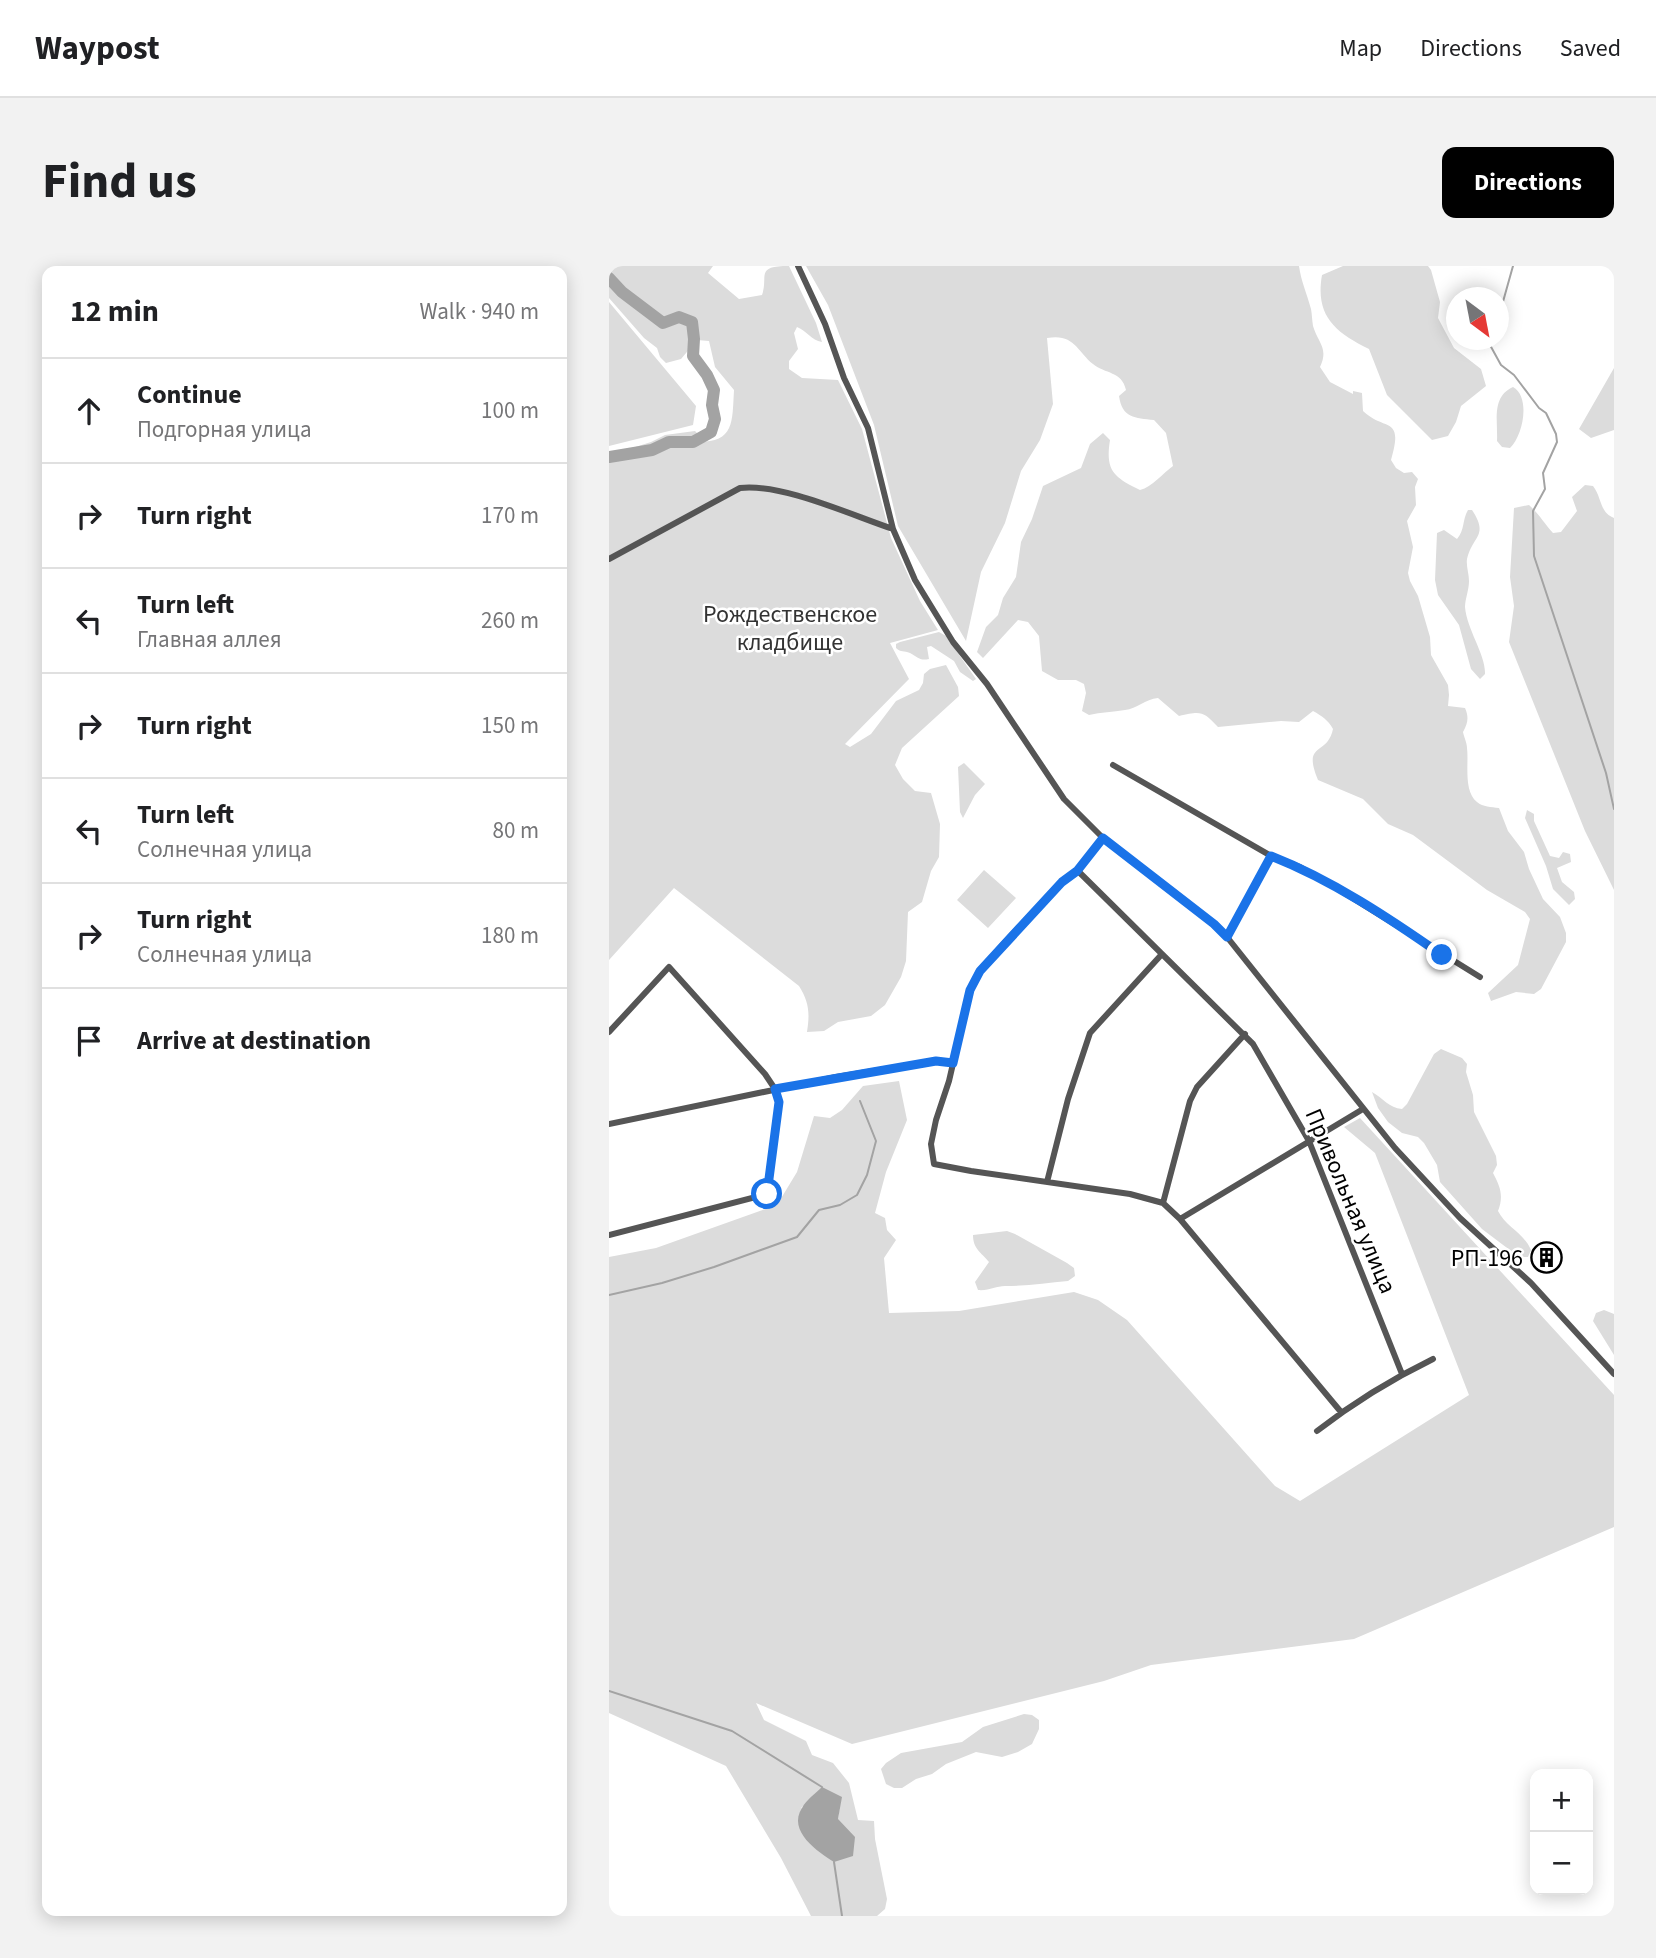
<!DOCTYPE html>
<html lang="en">
<head>
<meta charset="utf-8">
<style>
	:root { --surface:#fff; --page:#f2f2f2; --text:#202124; --muted:#757577; --line:#e0e0e0; --accent:#000 }
	body { margin:0; font-family:"Source Sans 3",sans-serif; background:var(--page); color:var(--text) }
	.controls { position:absolute; right:21px; bottom:21px; display:grid; overflow:hidden; border-radius:14px; box-shadow:0 4px 18px #0003 }
	.controls button { width:63px; height:63px; display:grid; place-items:center; padding:0; border:0; border-bottom:2px solid var(--line); background:var(--surface); color:var(--text); font:35px sans-serif }
	.compass { position:absolute; left:837px; top:21px; width:63px; height:63px; border-radius:50%; background:var(--surface); box-shadow:0 4px 18px #0003; rotate:148deg }
	.stop { position:absolute; width:21px; height:21px; margin:-16px; border:5px solid #1a73e8; border-radius:50%; background:#fff }
	.stop.end { background:#1a73e8; border-color:#fff; box-shadow:0 2px 7px #0008 }
	.list { margin:0; padding:0; list-style:none }
	h2 { display:flex; justify-content:space-between; align-items:center; height:91px; margin:0; padding:0 28px; font-size:30px }
	h2 small { font-size:23px; font-weight:400; color:var(--muted) }
	.list li { display:grid; grid-template-columns:46px 1fr auto; gap:21px; align-items:center; box-sizing:border-box; height:105px; padding:0 28px; border-top:2px solid var(--line) }
	.list b { display:block; font-size:26px; white-space:nowrap }
	.list p { margin:0; font-size:23px; white-space:nowrap; color:var(--muted) }
	.list em { font-size:23px; font-style:normal; color:var(--muted) }
	.icon { flex:none; width:38px; height:38px; fill:none; stroke:currentColor; stroke-width:2; stroke-linecap:round; stroke-linejoin:round }
	.map { position:relative; flex:none; width:1005px; height:1650px; overflow:hidden; border-radius:14px }
	header { display:flex; align-items:center; gap:42px; box-sizing:border-box; height:98px; padding:0 35px; background:var(--surface); border-bottom:2px solid var(--line) }
	header strong { font-size:33px }
	nav { display:flex; gap:38px; margin-inline-start:auto; font-size:24px }
	.intro { display:flex; align-items:center; justify-content:space-between; box-sizing:border-box; height:168px; padding:0 42px }
	h1 { margin:0; font-size:49px }
	.button { padding:18px 32px; border-radius:14px; background:var(--accent); color:#fff; font-size:24px; font-weight:700 }
	main { display:flex; gap:42px; padding:0 42px }
	aside { flex:1; background:var(--surface); border-radius:14px; box-shadow:0 4px 18px #0003 }
	.map>svg:first-child { display:block }
</style>
</head>
<body>
<header>
<strong>Waypost</strong>
<nav><a>Map</a><a>Directions</a><a>Saved</a></nav>
</header>
<div class="intro"><h1>Find us</h1><a class="button">Directions</a></div>
<main>
<aside>
<h2>12 min<small>Walk · 940 m</small></h2>
<ul class="list">
<li><svg class="icon" aria-label="ahead" viewBox="0 0 24 24"><path d="M12 20V5M6 11l6-6 6 6"/></svg><div><b>Continue</b><p>Подгорная улица</p></div><em>100 m</em></li>
<li><svg class="icon" aria-label="right" viewBox="0 0 24 24"><path d="M7 20v-9h11M14 6l5 5-5 5"/></svg><div><b>Turn right</b></div><em>170 m</em></li>
<li><svg class="icon" aria-label="left" viewBox="0 0 24 24"><path d="M17 20v-9H6M10 6l-5 5 5 5"/></svg><div><b>Turn left</b><p>Главная аллея</p></div><em>260 m</em></li>
<li><svg class="icon" aria-label="right" viewBox="0 0 24 24"><path d="M7 20v-9h11M14 6l5 5-5 5"/></svg><div><b>Turn right</b></div><em>150 m</em></li>
<li><svg class="icon" aria-label="left" viewBox="0 0 24 24"><path d="M17 20v-9H6M10 6l-5 5 5 5"/></svg><div><b>Turn left</b><p>Солнечная улица</p></div><em>80 m</em></li>
<li><svg class="icon" aria-label="right" viewBox="0 0 24 24"><path d="M7 20v-9h11M14 6l5 5-5 5"/></svg><div><b>Turn right</b><p>Солнечная улица</p></div><em>180 m</em></li>
<li><svg class="icon" aria-label="arrive" viewBox="0 0 24 24"><path d="M6 21V4h12l-3 4 3 4H6"/></svg><div><b>Arrive at destination</b></div></li>
</ul>
</aside>
<div class="map">
<svg width="1005" height="1650" viewBox="0 0 1005 1650">
	<rect width="100%" height="100%" fill="#fff"/>
	<!-- green -->
	<path fill="#dcdcdc" fill-rule="evenodd" d="M0,0H104L99,7L130,33L153,29C160,10 145,0 180,0L207,57L213,76C202,74 198,65 188,61L185,67L189,83L180,95V103L193,112L229,114L253,163L282,272L311,335L329,364L281,377L300,413L236,478L241,481L262,468L287,435L310,424L314,417L315,408L321,403L337,399L349,421L350,430L293,482L286,499L294,513L306,525L322,527L331,558L330,591L322,605L313,636L299,646L297,695L292,711L276,739L262,750L229,756L215,765L198,766C201,747 200,736 190,720L65,622L0,694V197L20,183L42,176L56,169L86,165L92,171L86,176C126,177 123,157 125,124L106,101L100,75L88,74L72,93L57,97L51,91L48,82L35,72L0,32Z
		M197,0H690C692,15 698,28 702,43C703,48 703,54 704,60C709,77 720,82 711,101L721,116L744,128V125L753,127L754,145C776,166 795,149 782,194L787,202L795,207L803,206L809,213L806,221L807,239L798,255L804,281L799,307L801,315L809,330L821,371L822,389L839,419L840,429L839,440L856,442C860,451 859,457 854,466C855,471 858,477 858,482C860,497 854,525 868,536C874,541 882,541 890,542L899,565L915,586L920,603L934,633L951,651L957,667V676L932,723L925,728L907,726L882,735L879,727L909,699L921,653L916,646L878,624L804,569L779,558L754,533L709,514C693,475 718,491 724,463C719,454 713,450 704,445L690,456L672,455L609,461C594,445 592,445 570,450L549,432C536,433 528,443 516,444C504,446 492,446 480,449L473,445L477,427L475,418L467,414H449L433,405L430,370L419,356L409,354L374,392L368,386L377,361L389,349L394,332L407,311L412,276L423,253L434,220L472,202L481,178L494,167L501,174C496,205 505,211 531,224C543,221 554,207 564,200L557,167L545,154C526,152 513,152 510,130L517,124C513,105 496,108 484,98C468,85 465,67 438,72L444,138L431,174L412,205L396,257L372,306L357,375L289,260L265,159L219,39Z
		M734,0H819L822,4L831,36L829,52L845,82L872,103L877,120L852,140L847,156L839,170L823,174L778,129L760,83C725,66 706,49 713,9Z
		M0,36L87,140L84,159L0,180Z
		M1005,102V164L982,172L970,163Z
		M904,121C922,131 914,170 901,182L893,181L888,175C889,155 882,131 904,121Z
		M976,219L984,220C993,231 990,246 1005,252V624L976,565L900,376L905,340L901,311L905,242L920,239C930,248 935,257 944,267L952,266L968,245L963,231Z
		M859,244H863C880,270 864,269 858,293C857,300 860,308 860,315C860,324 856,333 856,341C858,364 877,389 876,408L871,413L862,403L850,359L829,329L826,314L828,267L835,264L848,273C856,264 853,254 859,244Z
		M330,366L337,370L367,413L364,415L351,406L345,395L322,380L318,381L320,393C310,395 309,391 301,387C295,384 292,387 287,382V378L291,376Z
		M355,497L376,518L366,529L354,552L351,546L349,501Z
		M918,544L925,548V555L941,590L950,592L954,586L961,588L962,596L948,602L953,616L965,626L966,633L960,639L944,623L937,600L916,552Z
		M375,604L407,632L379,662L348,634Z
		M832,783L853,792L858,798L857,806L864,829L865,846L887,890L888,899L884,907C891,920 895,930 889,945C897,961 915,967 922,984L919,991H910L873,963L831,916L828,899L815,877L809,871L793,867L779,856L769,842L763,826C774,832 780,842 793,843L798,838L825,788Z
		M290,815L298,854L277,906L266,947L276,952L278,964L287,974L275,992L280,1047L350,1045L465,1026L489,1034L518,1054L666,1220L691,1235L860,1129L766,887L735,861L751,852L1005,1129V1261L745,1373L542,1399L495,1415L243,1478L147,1437L155,1454L197,1475L203,1489L224,1497L240,1517L249,1554L265,1555L266,1573L278,1633L276,1643L268,1650H202L172,1592L117,1500L0,1447V991L47,982L168,939L188,906L205,850L221,852L233,844L254,820ZM232,1532L229,1553L192,1542L202,1533Z
		M398,965L406,968L458,997L465,1002L466,1010L459,1015C438,1017 417,1020 396,1020C387,1020 380,1025 369,1024L366,1016L380,996C372,986 364,983 364,969Z
		M995,1044L1005,1048V1089L984,1055L987,1047Z
		M415,1448L423,1449L430,1454V1463L423,1478L409,1486L393,1491L367,1486L337,1498L323,1508L307,1513L293,1522H285L277,1518L272,1503L277,1497L292,1487L353,1476L374,1461Z"/>
	<!-- water -->
	<path fill="#a3a3a3" d="M213,1521L233,1531L229,1553L246,1571L244,1590L225,1596C209,1586 178,1565 193,1542C197,1534 207,1527 213,1521Z"/>
	<g fill="none" stroke-linecap="round" stroke-linejoin="round">
		<!-- stream -->
		<path stroke="#a3a3a3" stroke-width="2" d="M890,50L904,0
			M883,74L881,79L892,99L905,109L930,142L937,147L947,168L948,176L934,207L936,223L924,245L925,290L997,507L1005,543
			M0,1029L53,1017L105,1001L188,971L210,944L231,939L248,929L258,909L267,875L251,835
			M0,1425L123,1465L213,1521
			M225,1596L233,1650"/>
		<!-- river -->
		<path stroke="#a3a3a3" stroke-width="12" d="M0,12L13,26L54,57L70,51L83,56L85,73L84,90L98,109L105,124L103,139L106,153L102,166L84,176H60L43,184L0,191"/>
		<!-- minor -->
		<path stroke="#555" stroke-width="6" d="M189,0L216,58L235,112L259,162L284,263L306,314L344,376L378,418L455,533L494,572L605,658L618,671L786,882L851,952L922,1017L1005,1108
			M0,293L131,222C173,217 242,249 284,263
			M504,499L662,590L691,601L724,620L871,711
			M494,572L469,605L453,616L397,675L371,705L361,724L340,815L327,854L322,878L325,898L362,905L521,928L554,937L571,953L732,1146
			M469,605L644,778L700,875L793,1108
			M618,671L662,590
			M0,766L60,701L156,808L166,823L170,836L158,928L0,969
			M0,858L227,811L327,795L344,797
			M438,916L459,833L481,767L553,688
			M554,937L581,835L588,821L636,768
			M571,953L754,843
			M708,1165C744,1137 783,1113 824,1093"/>
	</g>
	<g fill="none" stroke-linecap="round" stroke-linejoin="round">
		<!-- route -->
		<path stroke="#1a73e8" stroke-width="9" d="M158,928L170,836L166,823L327,795L344,797L361,724L371,705L453,616L468,605L494,572L605,658L618,671L662,590C723,614 780,652 833,689"/>
	</g>
	<!-- icons -->
	<defs>
		<symbol id="building-ring" viewBox="-11 -11 22 22"><circle r="9.5" fill="#fff" stroke="#000" stroke-width="1.5"/><path d="M-4-6H4V6H1V3H-1V6H-4ZM-2.5-4.3h1.7v1.8h-1.7ZM.8-4.3h1.7v1.8H.8ZM-2.5-1h1.7V.8h-1.7ZM.8-1h1.7V.8H.8Z" fill="#000"/></symbol>
	</defs>
	<g fill-rule="evenodd">
		<use href="#building-ring" x="920" y="974" width="35" height="35"/>
	</g>
	<g text-anchor="middle" stroke-width="5" stroke-linejoin="round" paint-order="stroke">
		<!-- park labels -->
		<g font-size="24" fill="#333" stroke="#fff">
			<text x="181" y="356">Рождественское<tspan x="181" dy="28">кладбище</tspan></text>
		</g>
		<!-- street labels -->
		<g font-size="24" fill="#000" stroke="#fff">
			<text transform="translate(742 935) rotate(67)" y="8">Привольная улица</text>
		</g>
		<!-- poi labels -->
		<g font-size="24" fill="#000" stroke="#fff" text-anchor="end">
			<text x="914" y="1000">РП-196</text>
		</g>
	</g>
</svg>
<div class="controls">
<button>+</button>
<button>−</button>
</div>
<svg class="compass" viewBox="-18 -18 36 36"><path d="M0-13l5 13h-10z" fill="#e53935"/><path d="M0 13l5-13h-10z" fill="#757577"/></svg>
<div class="stop" style="left:158px;top:928px"></div>
<div class="stop end" style="left:833px;top:689px"></div>
</div>
</main>
</body>
</html>
